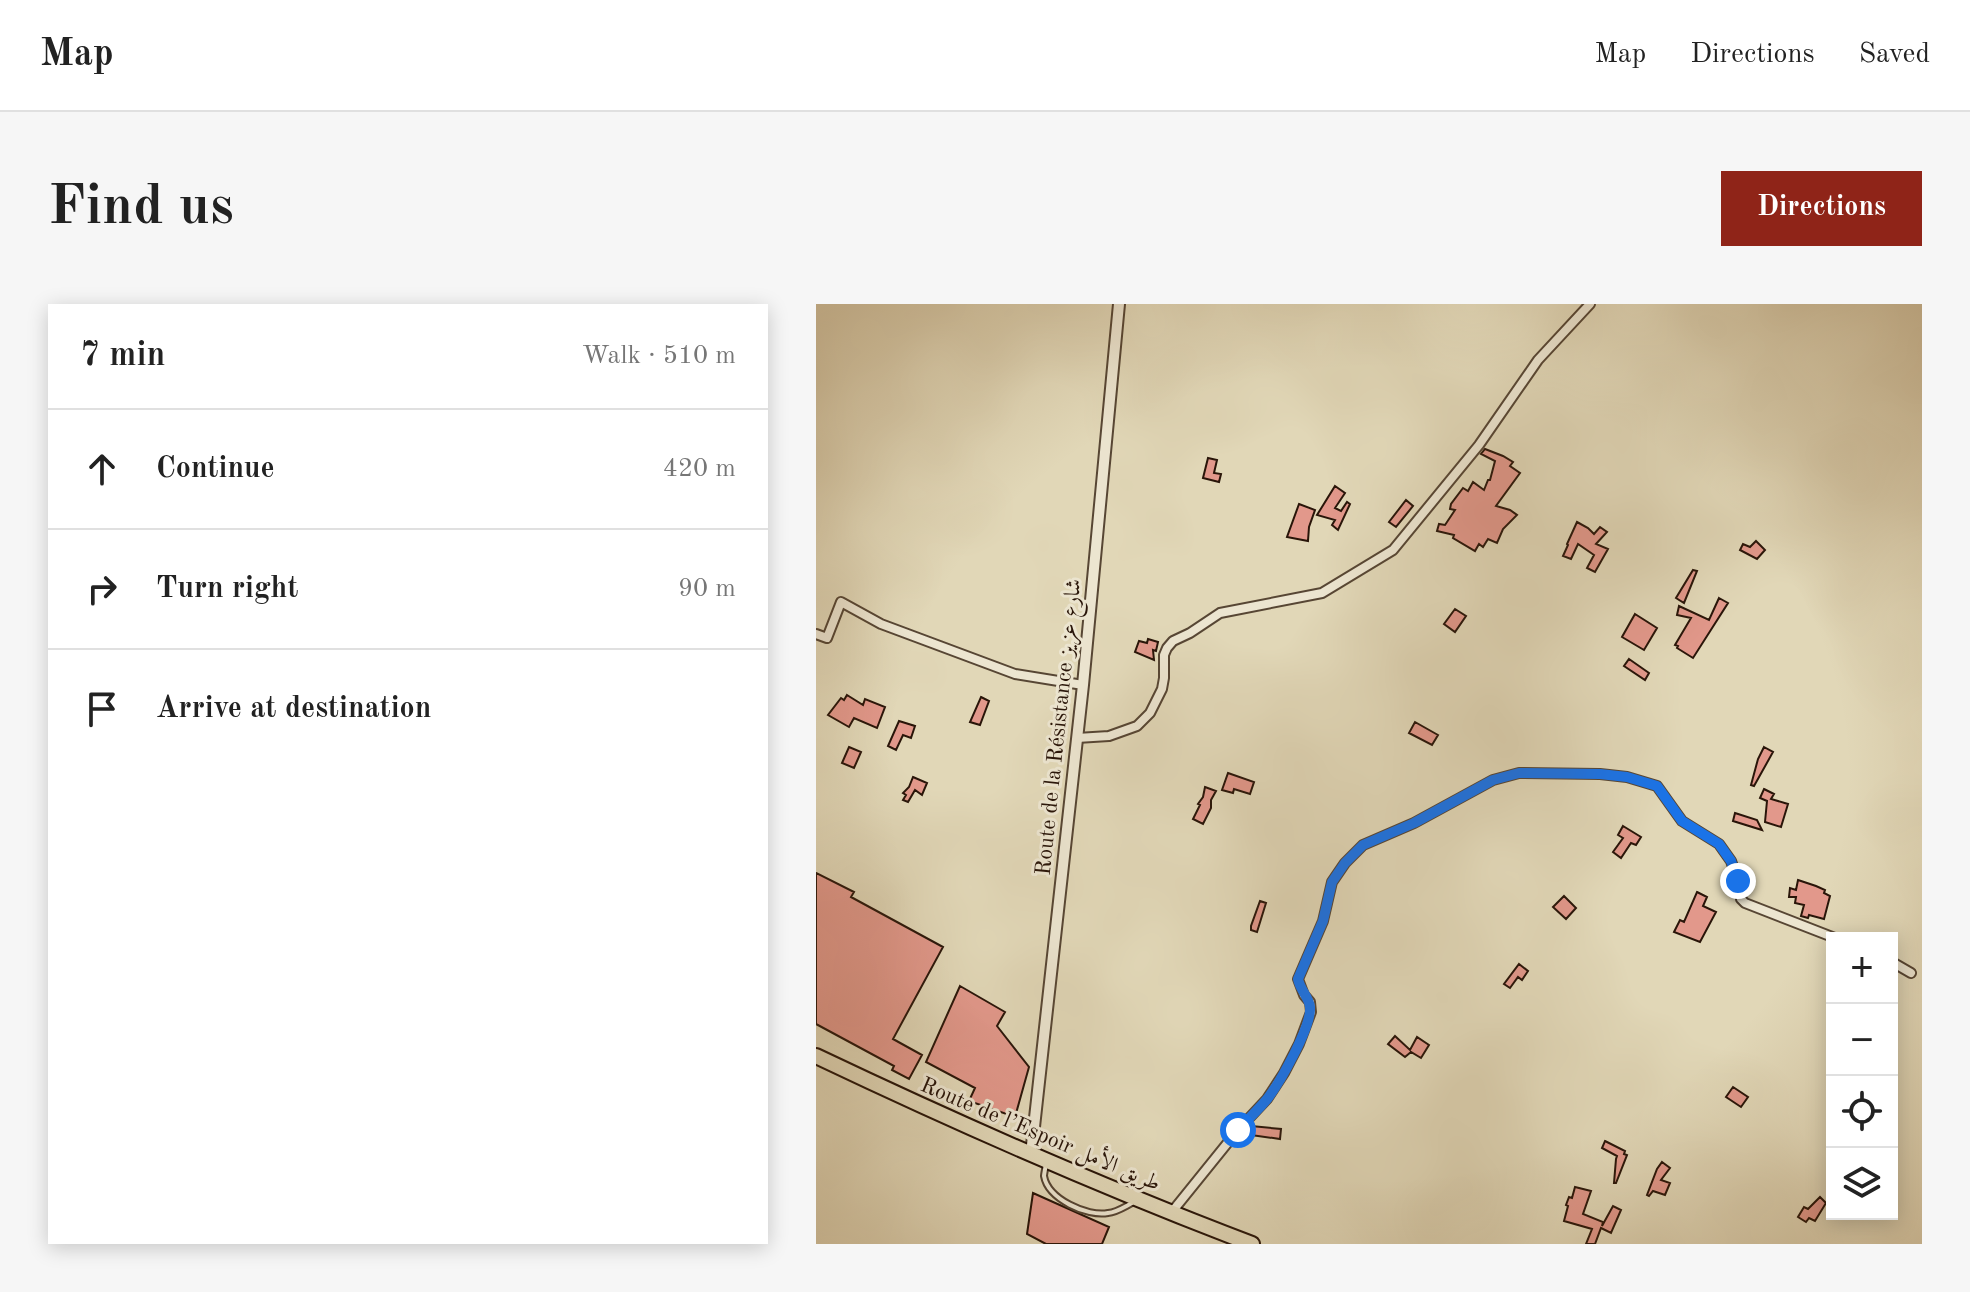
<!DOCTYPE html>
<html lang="en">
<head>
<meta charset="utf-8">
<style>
	:root { --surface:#fff; --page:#f6f6f6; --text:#222; --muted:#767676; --line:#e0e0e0; --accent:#8f2418 }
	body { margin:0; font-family:"Old Standard TT",Amiri,serif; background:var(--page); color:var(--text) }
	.controls { position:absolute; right:24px; bottom:24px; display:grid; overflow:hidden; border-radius:0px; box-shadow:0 4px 20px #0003 }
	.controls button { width:72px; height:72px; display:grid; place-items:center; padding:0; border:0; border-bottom:2px solid var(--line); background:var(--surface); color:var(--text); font:40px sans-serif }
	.stop { position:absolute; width:24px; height:24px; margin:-18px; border:6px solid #1a73e8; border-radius:50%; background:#fff }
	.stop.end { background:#1a73e8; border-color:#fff; box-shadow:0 2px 8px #0008 }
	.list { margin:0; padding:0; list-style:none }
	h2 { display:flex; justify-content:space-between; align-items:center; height:104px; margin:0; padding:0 32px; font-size:34px }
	h2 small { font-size:26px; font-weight:400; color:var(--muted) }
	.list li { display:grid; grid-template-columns:52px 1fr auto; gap:24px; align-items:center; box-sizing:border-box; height:120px; padding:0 32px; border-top:2px solid var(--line) }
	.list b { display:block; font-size:30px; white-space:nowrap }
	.list em { font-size:26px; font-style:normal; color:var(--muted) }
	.icon { flex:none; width:44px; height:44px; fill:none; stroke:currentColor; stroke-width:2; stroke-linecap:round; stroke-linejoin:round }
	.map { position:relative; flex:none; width:1106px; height:940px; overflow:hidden; border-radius:0px }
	header { display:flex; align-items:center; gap:48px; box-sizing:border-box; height:112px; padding:0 40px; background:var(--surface); border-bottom:2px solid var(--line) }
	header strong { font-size:38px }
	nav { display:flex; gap:44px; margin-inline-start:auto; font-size:28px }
	.intro { display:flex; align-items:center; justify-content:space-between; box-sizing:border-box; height:192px; padding:0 48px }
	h1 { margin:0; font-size:56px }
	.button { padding:20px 36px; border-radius:0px; background:var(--accent); color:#fff; font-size:28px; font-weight:700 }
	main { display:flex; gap:48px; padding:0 48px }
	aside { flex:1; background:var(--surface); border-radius:0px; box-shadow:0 4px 20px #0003 }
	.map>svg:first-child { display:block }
</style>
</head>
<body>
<header>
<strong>Map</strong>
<nav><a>Map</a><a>Directions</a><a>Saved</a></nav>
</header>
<div class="intro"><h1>Find us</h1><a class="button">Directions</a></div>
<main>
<aside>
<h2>7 min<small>Walk · 510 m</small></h2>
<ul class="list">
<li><svg class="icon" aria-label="ahead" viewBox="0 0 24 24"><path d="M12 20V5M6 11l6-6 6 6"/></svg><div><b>Continue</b></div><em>420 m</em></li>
<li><svg class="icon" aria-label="right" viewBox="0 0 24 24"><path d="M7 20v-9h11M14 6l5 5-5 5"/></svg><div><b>Turn right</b></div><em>90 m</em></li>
<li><svg class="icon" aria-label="arrive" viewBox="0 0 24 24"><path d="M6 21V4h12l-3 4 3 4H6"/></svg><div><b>Arrive at destination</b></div></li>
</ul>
</aside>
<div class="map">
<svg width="1106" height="940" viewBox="0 0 1106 940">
	<rect width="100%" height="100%" fill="#e1d7b7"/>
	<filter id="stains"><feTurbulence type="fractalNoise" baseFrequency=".0025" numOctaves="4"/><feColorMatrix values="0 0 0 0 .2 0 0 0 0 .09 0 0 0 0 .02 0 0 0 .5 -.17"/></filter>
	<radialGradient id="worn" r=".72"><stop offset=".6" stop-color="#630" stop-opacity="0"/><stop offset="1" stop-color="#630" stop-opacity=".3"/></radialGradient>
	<!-- building -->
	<path fill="#e2988b" stroke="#291509" stroke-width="2" d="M669,145L687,152L697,158L694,162L704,169L680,202L694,206L701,211L687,225L681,239L672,235L667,243L663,240L659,247L637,234L638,231L621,227L623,220L629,221L639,206L634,205L635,200L647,184L652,187L657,178L668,186L672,176H674L679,157L665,150Z
		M392,154L401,156L398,169L405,170L403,178L387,174Z
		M519,182L529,189L519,204L525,207L531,198L534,200L522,226L516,221L519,216L501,211Z
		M590,196L597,202L580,223L573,218Z
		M483,200L499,206L493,223L492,237L471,233Z
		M761,218L772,224L778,230L784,223L791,228L780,240L792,245L779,268L771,264L778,251L762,240L755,255L747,252L752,241L751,240Z
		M940,237L949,246L941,255L924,246L927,240L934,243Z
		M877,266L881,267L868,299L860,294Z
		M903,294L912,299L877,354L861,344L862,342L859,341L875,314L861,311L863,302L893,316Z
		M639,305L650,312L639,328L628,320Z
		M819,310L841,324L828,346L806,333Z
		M332,335L342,338L340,347L337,346L338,356L319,348L323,337L331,339Z
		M813,355L833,369L829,376L808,362Z
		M31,391L47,401L49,395L69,403L61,424L38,414L33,423L12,411L25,394L28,396Z
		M165,393L173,397L164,421L154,418Z
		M83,417L99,422L95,434L87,431L80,446L72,442Z
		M599,418L622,431L616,441L593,429Z
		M33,443L45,448L38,464L26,459Z
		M948,443L957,448L938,482L935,481L942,455Z
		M412,469L438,478L434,490L418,485L417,489L406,486Z
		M97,473L111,479L106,491L99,486L92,498L87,496L90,491L87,489L93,483Z
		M389,483L400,487L395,496V504L387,520L377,515L384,501L382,500L387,493Z
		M948,485L958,490L955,495L972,500L965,523L949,518L951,497L944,494Z
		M919,509L941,516L946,526L917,517Z
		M807,522L825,533L820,541L815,539L805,554L797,548L807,534L802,531Z
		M0,569L38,588L35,593L127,643L77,735L106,751L93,775L76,766L78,762L0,720Z
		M982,576L1000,582L1009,586L1008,589L1014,592L1008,615L993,611L992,614L985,612L988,601L979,599L980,593H973L974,584L980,586Z
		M881,588L891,593L887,602L900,608L884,638L858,628L864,616L868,618Z
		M748,592L760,604L750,615L737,603Z
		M444,597L450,599L441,628L435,626V622Z
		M703,660L712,667L706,676L702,673L694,684L688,680Z
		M144,682L189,708L181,722L213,763L199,813L153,797L159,784L110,758Z
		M579,732L594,746L601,733L613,741L605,754L595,748L589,753L572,740Z
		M917,783L932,793L925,803L910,793Z
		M435,822L465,825L464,835L428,830Z
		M789,837L809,847L808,850L811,851L800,879H798L800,855L801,852L786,844Z
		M846,858L854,864L845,876L854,879L849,891L837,887L833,892L831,891L841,865Z
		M759,883L775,887L767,910L787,918L786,922L797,902L805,906L795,929L785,924L779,940H770L776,925L748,917L752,902L750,901L753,893L756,894Z
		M217,889L293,923L286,940H230L211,930Z
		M1004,893L1010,899L999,917L993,914L990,918L982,913L988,903L992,905Z"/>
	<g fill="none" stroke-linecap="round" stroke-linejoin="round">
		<defs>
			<path id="service" d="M230,859C230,861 228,870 228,872C232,895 271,913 292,909C301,908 308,903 316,899"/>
			<path id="minor" d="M0,330L11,334L25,298L65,320L199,370L267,381
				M261,434L293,432L321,422L334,409L346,385L348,374V351L351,344L357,337L374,329L404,309L506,289L577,246L663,141L722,56L774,0
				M1076,658L1095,669
				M355,909L422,826L451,795L468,769L483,740L495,708L494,698L488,691L482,675L507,617L516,578L529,559L547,541L598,519L677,476L703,469L784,470L811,473L841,482L866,517L903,540L915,557L922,577L925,595L929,599L1019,634"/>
			<path id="tertiary" d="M215,850L267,381L303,0"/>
			<path id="trunk" d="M0,752C143,820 288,884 436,940"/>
		</defs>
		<!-- service casing -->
		<use href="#service" stroke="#574634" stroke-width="8"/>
		<!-- minor casing -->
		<use href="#minor" stroke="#574634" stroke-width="12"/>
		<!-- tertiary casing -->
		<use href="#tertiary" stroke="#574634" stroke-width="14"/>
		<!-- trunk casing -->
		<use href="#trunk" stroke="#291509" stroke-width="18"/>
		<!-- service -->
		<use href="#service" stroke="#ece5d0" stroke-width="4"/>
		<!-- minor -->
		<use href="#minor" stroke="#ece5d0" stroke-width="8"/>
		<!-- tertiary -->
		<use href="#tertiary" stroke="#ece5d0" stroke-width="10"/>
		<!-- trunk -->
		<use href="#trunk" stroke="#e1d7b7" stroke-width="14"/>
	</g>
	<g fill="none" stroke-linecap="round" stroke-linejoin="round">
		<!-- route -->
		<path stroke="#1a73e8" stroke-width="10" d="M422,826C432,815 443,805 452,794C464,778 496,722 494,703C493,693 484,686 482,675L507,617L516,578L529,559L547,541L598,519L677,476L703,469L784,470L811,473L841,482L866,517L903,540L915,557L922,577"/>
	</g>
	<g text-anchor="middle" stroke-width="6" stroke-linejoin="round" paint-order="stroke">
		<!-- street labels -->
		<g font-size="22" fill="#291509" stroke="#ece5d0">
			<text transform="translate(241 423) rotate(-84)" y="8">Route de la Résistance شارع عزيز</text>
			<text transform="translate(225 829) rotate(23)" y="8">Route de l’Espoir طريق الأمل</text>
		</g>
	</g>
	<rect width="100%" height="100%" filter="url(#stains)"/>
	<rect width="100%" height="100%" fill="url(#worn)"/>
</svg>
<div class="controls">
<button>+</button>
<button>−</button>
<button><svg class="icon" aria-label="locate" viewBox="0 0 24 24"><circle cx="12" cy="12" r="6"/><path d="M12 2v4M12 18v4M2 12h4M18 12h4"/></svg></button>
<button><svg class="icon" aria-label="layers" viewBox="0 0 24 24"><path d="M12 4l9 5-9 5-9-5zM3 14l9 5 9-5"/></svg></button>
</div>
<div class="stop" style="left:422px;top:826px"></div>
<div class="stop end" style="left:922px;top:577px"></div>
</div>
</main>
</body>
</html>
